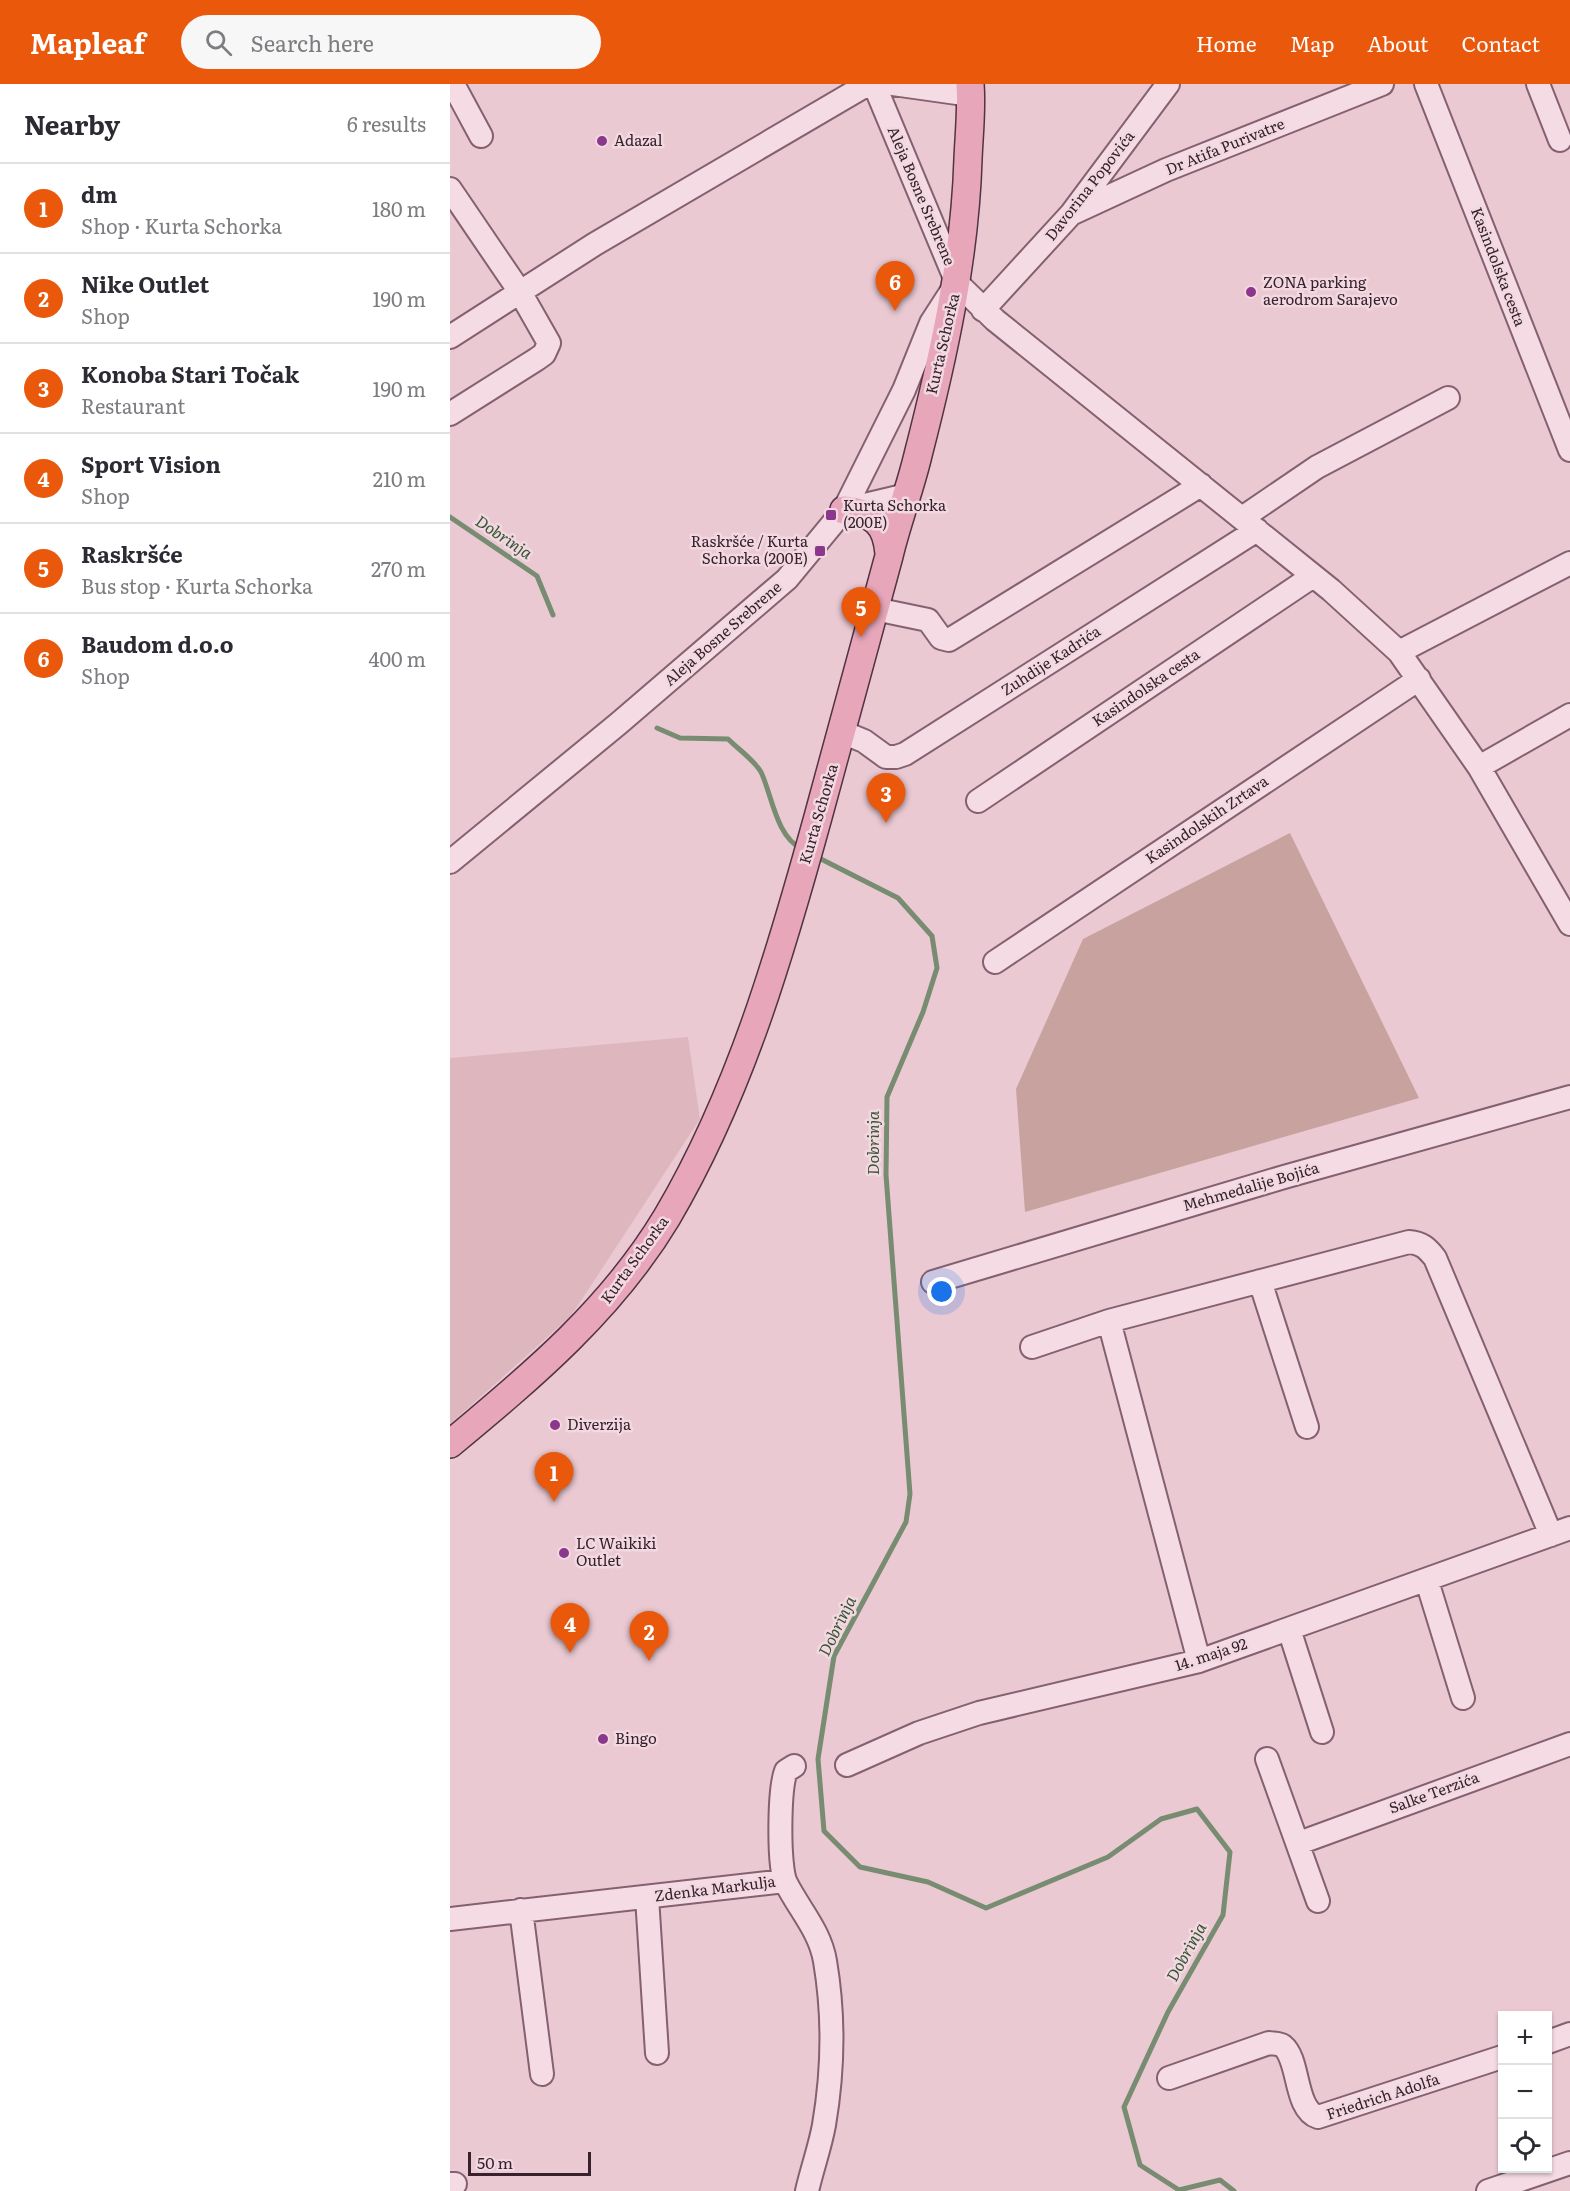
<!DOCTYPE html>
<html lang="en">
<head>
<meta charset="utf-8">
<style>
	:root { --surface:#fff; --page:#f7f7f7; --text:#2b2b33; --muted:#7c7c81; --line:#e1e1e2; --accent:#ea580c }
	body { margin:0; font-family:Literata,serif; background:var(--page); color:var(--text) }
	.controls { position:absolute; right:18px; bottom:18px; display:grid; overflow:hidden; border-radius:0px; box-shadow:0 2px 4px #0004 }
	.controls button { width:54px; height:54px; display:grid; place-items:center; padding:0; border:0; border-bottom:2px solid var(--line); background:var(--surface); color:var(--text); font:30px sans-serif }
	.scale { position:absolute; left:18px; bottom:15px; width:123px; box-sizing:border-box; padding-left:6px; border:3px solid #36212c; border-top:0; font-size:16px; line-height:21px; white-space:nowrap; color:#36212c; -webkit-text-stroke:4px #f2d8e0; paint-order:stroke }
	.you { position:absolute; left:492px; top:1208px; width:21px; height:21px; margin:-15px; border:4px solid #fff; border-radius:50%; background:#1a73e8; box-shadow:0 0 0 9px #1a73e833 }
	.badge { display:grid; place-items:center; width:39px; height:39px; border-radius:50%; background:var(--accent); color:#fff; font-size:20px; font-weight:700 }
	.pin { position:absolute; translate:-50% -50px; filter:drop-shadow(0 2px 3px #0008) }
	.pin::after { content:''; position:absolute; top:32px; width:21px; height:18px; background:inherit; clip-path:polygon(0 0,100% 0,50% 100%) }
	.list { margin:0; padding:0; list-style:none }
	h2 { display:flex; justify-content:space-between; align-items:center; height:78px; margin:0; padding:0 24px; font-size:26px }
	h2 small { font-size:20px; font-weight:400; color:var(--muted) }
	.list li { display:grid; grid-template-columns:39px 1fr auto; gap:18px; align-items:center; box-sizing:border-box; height:90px; padding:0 24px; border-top:2px solid var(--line) }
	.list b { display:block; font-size:22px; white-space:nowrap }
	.list p { margin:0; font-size:20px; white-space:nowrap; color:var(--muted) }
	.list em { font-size:20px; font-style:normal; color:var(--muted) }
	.icon { flex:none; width:33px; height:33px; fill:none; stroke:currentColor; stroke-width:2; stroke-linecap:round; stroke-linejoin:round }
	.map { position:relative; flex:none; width:1120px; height:2107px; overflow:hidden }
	header { display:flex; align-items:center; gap:36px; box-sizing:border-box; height:84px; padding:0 30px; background:var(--accent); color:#fff }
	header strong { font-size:28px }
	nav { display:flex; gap:33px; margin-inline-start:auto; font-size:21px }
	.search { width:420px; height:54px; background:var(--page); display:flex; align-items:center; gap:15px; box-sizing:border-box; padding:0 21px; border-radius:33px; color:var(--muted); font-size:22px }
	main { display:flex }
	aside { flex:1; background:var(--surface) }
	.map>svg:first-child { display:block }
</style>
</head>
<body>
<header>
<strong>Mapleaf</strong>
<div class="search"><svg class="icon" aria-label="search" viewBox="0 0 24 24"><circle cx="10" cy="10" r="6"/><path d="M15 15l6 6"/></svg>Search here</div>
<nav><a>Home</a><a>Map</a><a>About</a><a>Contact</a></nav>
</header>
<main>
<aside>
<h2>Nearby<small>6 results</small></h2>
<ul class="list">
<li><span class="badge">1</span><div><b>dm</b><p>Shop · Kurta Schorka</p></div><em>180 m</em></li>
<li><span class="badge">2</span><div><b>Nike Outlet</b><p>Shop</p></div><em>190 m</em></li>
<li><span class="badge">3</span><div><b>Konoba Stari Točak</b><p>Restaurant</p></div><em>190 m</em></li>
<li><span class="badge">4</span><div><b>Sport Vision</b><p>Shop</p></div><em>210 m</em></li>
<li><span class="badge">5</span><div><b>Raskršće</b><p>Bus stop · Kurta Schorka</p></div><em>270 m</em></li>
<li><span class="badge">6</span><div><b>Baudom d.o.o</b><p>Shop</p></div><em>400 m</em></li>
</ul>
</aside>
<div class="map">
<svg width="1120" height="2107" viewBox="0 0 1120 2107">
	<rect width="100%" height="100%" fill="#eac9d3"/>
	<!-- farmland -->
	<path fill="#deb7be" d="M238,953L250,1035L121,1232L0,1340V974Z"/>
	<!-- green -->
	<path fill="#c7a29e" d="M840,749L969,1014L575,1128L566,1005L633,855Z"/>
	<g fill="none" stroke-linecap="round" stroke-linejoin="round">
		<!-- stream -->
		<path stroke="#788c71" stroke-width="5" d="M0,433L87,492L103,531
			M207,644L230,654L278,655C288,665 304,676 311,688C322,711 326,753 352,765
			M365,772L448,814L482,852L487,884L473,928L437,1013L436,1091L460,1410L456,1438L384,1572L368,1675L374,1747L410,1783L478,1798L536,1824L658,1773L711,1735L747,1725L780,1768L773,1831L718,1928L674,2023L690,2081L729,2106L770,2096L784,2107"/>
		<defs>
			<path id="minor" d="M3,0L31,52
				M424,0L507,199L545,236L881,506L949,568L1029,683L1120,840
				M443,0L521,11
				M976,0L1120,366
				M1088,0L1110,56
				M0,105L70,208L99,259L94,270L87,275L0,330
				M621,130L716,86L932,0
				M533,226L621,130L718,0
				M0,253L145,160L418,0
				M394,426L457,411
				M792,434L867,383L998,314
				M425,525L478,536L491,554L499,556L751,401
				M949,568L1120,479
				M392,648L414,657L436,673H446L455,670L807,446
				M1029,683L1120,631
				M528,717L863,492
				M0,778L168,640L337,495L394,426L454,306L481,239L501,208
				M545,878L969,595
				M810,1197L857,1343
				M483,1198L834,1093L1120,1013
				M659,1237L749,1577
				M582,1263L659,1237L959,1158C972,1159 977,1164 985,1174L1101,1451
				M977,1497L1013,1614
				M839,1545L872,1648
				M817,1675L868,1817
				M397,1681L469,1649L529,1629L749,1577L1120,1444
				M344,1682L336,1687C329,1705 328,1783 336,1799C349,1825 370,1847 375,1877C384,1930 383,1988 374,2041C370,2063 362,2085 357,2107
				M849,1759L1120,1660
				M197,1813L207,1969
				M71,1826L92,1990
				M0,1835L335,1797
				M1098,1958L1120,1950
				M719,1994L819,1959C823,1960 829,1959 833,1962C850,1976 844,2025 868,2033L1052,1973
				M0,2100H5
				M1038,2107L1120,2079"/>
			<path id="major" d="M394,426C423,429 436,438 439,469
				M0,1360C82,1292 162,1225 217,1133C290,1009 330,871 368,733C392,646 416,559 439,472C447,438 460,405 468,371C493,274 515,175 518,75C519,50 522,25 520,0"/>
		</defs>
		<!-- minor casing -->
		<use href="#minor" stroke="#846071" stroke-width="26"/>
		<!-- major casing -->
		<use href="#major" stroke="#523344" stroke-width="30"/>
		<!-- minor -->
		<use href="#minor" stroke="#f5dbe3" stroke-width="22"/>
		<!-- major -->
		<use href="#major" stroke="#e8a6bb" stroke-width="27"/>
	</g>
	<!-- markers -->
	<g fill="#8a378c" stroke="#f2d8e0" stroke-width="2">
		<circle cx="152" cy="57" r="6"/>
		<circle cx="801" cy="208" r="6"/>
		<rect x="375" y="425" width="12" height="12" rx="3"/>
		<rect x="364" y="461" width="12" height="12" rx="3"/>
		<circle cx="105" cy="1341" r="6"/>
		<circle cx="114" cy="1469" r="6"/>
		<circle cx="153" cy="1655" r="6"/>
	</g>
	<g text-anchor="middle" stroke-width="5" stroke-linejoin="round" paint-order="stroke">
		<!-- poi labels -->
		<g font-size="15" fill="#36212c" stroke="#f2d8e0" text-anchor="start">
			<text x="164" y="62">Adazal</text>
			<text x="813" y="204">ZONA parking<tspan x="813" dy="17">aerodrom Sarajevo</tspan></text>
			<text x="393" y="427">Kurta Schorka<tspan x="393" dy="17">(200E)</tspan></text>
			<text x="358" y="463" text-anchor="end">Raskršće / Kurta<tspan x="358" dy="17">Schorka (200E)</tspan></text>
			<text x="117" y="1346">Diverzija</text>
			<text x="126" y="1465">LC Waikiki<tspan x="126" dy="17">Outlet</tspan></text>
			<text x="165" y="1660">Bingo</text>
		</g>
		<!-- street labels -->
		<g font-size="15" fill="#36212c" stroke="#f2d8e0">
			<text transform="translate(775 63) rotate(-22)" y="5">Dr Atifa Purivatre</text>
			<text transform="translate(640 102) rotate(-52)" y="5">Davorina Popovića</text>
			<text transform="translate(471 112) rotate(67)" y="5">Aleja Bosne Srebrene</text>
			<text transform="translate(1048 183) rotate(69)" y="5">Kasindolska cesta</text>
			<text transform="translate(493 260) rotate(-77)" y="5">Kurta Schorka</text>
			<text transform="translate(273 550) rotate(-41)" y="5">Aleja Bosne Srebrene</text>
			<text transform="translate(601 577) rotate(-33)" y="5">Zuhdije Kadrića</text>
			<text transform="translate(696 604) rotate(-34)" y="5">Kasindolska cesta</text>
			<text transform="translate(369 730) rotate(-74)" y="5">Kurta Schorka</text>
			<text transform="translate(757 736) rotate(-34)" y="5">Kasindolskih Zrtava</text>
			<text transform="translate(801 1103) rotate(-16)" y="5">Mehmedalije Bojića</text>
			<text transform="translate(185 1176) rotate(-54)" y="5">Kurta Schorka</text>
			<text transform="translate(761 1571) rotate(-18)" y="5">14. maja 92</text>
			<text transform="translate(984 1709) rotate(-20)" y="5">Salke Terzića</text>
			<text transform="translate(265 1805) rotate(-7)" y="5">Zdenka Markulja</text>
			<text transform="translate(933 2013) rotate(-18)" y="5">Friedrich Adolfa</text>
		</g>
		<!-- water labels -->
		<g font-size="16" font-style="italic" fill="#355433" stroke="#f2d8e0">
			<text transform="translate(54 453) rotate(34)" y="6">Dobrinja</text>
			<text transform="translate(423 1059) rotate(-90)" y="6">Dobrinja</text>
			<text transform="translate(387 1542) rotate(-64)" y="6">Dobrinja</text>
			<text transform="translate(736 1868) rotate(-61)" y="6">Dobrinja</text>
		</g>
	</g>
</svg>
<div class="controls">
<button>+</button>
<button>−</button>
<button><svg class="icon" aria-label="locate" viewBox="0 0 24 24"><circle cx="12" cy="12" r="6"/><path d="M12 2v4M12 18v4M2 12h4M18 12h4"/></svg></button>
</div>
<div class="scale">50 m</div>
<div class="you"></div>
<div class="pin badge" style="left:104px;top:1418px">1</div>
<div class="pin badge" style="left:199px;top:1577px">2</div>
<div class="pin badge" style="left:436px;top:739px">3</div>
<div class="pin badge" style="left:120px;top:1569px">4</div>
<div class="pin badge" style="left:411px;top:553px">5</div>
<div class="pin badge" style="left:445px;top:227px">6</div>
</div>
</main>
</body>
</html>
